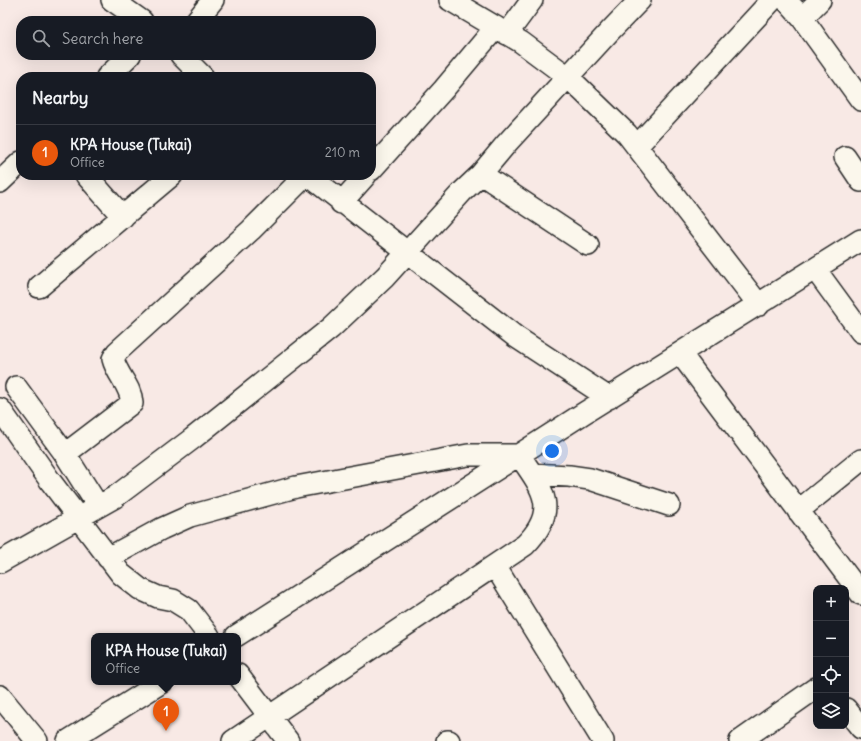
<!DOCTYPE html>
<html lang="en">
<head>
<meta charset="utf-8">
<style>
	:root { --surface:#171b24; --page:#242831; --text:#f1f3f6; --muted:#9ea1a6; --line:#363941; --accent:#ea580c }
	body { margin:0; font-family:Delius,sans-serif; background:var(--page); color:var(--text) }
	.controls { position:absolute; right:12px; bottom:12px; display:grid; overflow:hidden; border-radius:8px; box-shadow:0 4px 16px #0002 }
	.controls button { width:36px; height:36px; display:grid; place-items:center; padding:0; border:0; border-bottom:1px solid var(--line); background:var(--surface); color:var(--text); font:20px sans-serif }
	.you { position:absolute; left:552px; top:451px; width:14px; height:14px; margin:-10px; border:3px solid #fff; border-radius:50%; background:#1a73e8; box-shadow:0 0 0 6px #1a73e833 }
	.badge { display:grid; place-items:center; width:26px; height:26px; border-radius:50%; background:var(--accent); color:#fff; font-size:13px; font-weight:700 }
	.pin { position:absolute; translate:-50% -33px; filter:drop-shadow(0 1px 2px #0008) }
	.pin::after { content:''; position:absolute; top:21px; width:14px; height:12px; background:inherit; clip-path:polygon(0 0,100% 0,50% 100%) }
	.popup { position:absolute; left:91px; top:633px; width:150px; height:52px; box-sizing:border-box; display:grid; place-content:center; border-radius:8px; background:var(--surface); filter:drop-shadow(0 1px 3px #0005); font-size:13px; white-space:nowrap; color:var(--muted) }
	.popup b { font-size:15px; color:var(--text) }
	.popup::after { content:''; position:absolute; left:50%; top:100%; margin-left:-8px; border:8px solid transparent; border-top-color:var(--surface) }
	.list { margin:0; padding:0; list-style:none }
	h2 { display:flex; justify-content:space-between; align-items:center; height:52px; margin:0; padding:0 16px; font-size:17px }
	h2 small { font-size:13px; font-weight:400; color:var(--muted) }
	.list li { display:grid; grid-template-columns:26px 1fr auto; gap:12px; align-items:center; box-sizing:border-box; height:56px; padding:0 16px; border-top:1px solid var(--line) }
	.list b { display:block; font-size:15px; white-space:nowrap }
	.list p { margin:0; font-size:13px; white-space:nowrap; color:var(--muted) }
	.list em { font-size:13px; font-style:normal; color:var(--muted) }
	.icon { flex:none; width:22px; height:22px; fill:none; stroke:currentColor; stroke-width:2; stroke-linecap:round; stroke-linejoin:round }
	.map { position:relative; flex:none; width:861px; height:741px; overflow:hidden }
	.search { position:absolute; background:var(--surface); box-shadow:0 4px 16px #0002; left:16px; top:16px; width:360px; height:44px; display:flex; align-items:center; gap:10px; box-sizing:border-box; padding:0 14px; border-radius:16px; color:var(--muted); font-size:15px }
	.panel { position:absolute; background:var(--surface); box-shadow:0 4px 16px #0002; left:16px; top:72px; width:360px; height:108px; border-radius:16px }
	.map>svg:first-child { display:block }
</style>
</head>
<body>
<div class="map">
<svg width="861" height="741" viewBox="0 0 861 741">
	<rect width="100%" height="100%" fill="#f8e9e5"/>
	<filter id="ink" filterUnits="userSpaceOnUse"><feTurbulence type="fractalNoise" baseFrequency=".025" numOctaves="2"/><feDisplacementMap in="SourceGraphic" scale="8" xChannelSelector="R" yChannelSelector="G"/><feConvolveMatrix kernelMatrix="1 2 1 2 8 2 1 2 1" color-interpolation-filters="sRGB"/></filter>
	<g filter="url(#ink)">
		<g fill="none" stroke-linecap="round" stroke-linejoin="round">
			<defs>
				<path id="minor" d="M112,0L142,21
					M450,0L521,42L568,77L627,134L759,305
					M786,0L802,18L861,100
					M802,18L820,0
					M196,21L213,0
					M507,34L532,0
					M181,55L203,77
					M107,77L130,55
					M637,146L772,0
					M845,157L861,181
					M371,170L444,89L496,27
					M481,174L588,245
					M86,175L123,217
					M308,175L516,337L609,398
					M0,182L21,162
					M341,203L366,175
					M815,269L861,332
					M39,287L172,175
					M680,353L861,594
					M16,387L65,454L98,506
					M0,409L51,482L121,574L140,589L158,597L173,600L189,610L209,636
					M65,454L132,403C131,386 117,375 113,359L117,352L251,230L306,175
					M532,474L569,476L590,479L669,505
					M798,511L861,460
					M108,558L161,529L190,516L296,487L468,455H519C543,489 560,510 525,545L233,741
					M0,562L115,497L192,439L331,328L385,277L462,192L481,174L507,143L610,31L640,0
					M495,566L603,741
					M236,636L584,413L861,240
					M238,675L288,741
					M0,696L37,741
					M846,709L861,728
					M68,741L162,682
					M447,741H449
					M740,741L816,688"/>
			</defs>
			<!-- minor casing -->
			<use href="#minor" stroke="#2b2b2b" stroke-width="24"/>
			<!-- minor -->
			<use href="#minor" stroke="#fbf7ec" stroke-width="21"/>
		</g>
	</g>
</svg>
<div class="controls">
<button>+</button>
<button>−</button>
<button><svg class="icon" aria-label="locate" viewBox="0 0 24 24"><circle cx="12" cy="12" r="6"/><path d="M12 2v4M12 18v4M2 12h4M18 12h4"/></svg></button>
<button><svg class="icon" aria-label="layers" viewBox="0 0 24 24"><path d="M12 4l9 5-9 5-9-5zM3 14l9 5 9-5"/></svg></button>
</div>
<div class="you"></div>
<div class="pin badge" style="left:166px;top:731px">1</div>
<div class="popup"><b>KPA House (Tukai)</b>Office</div>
<div class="search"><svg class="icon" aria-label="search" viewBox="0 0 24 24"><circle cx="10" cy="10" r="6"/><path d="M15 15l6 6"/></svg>Search here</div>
<section class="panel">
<h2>Nearby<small></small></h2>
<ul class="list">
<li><span class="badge">1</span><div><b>KPA House (Tukai)</b><p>Office</p></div><em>210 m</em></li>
</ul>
</section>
</div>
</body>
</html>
